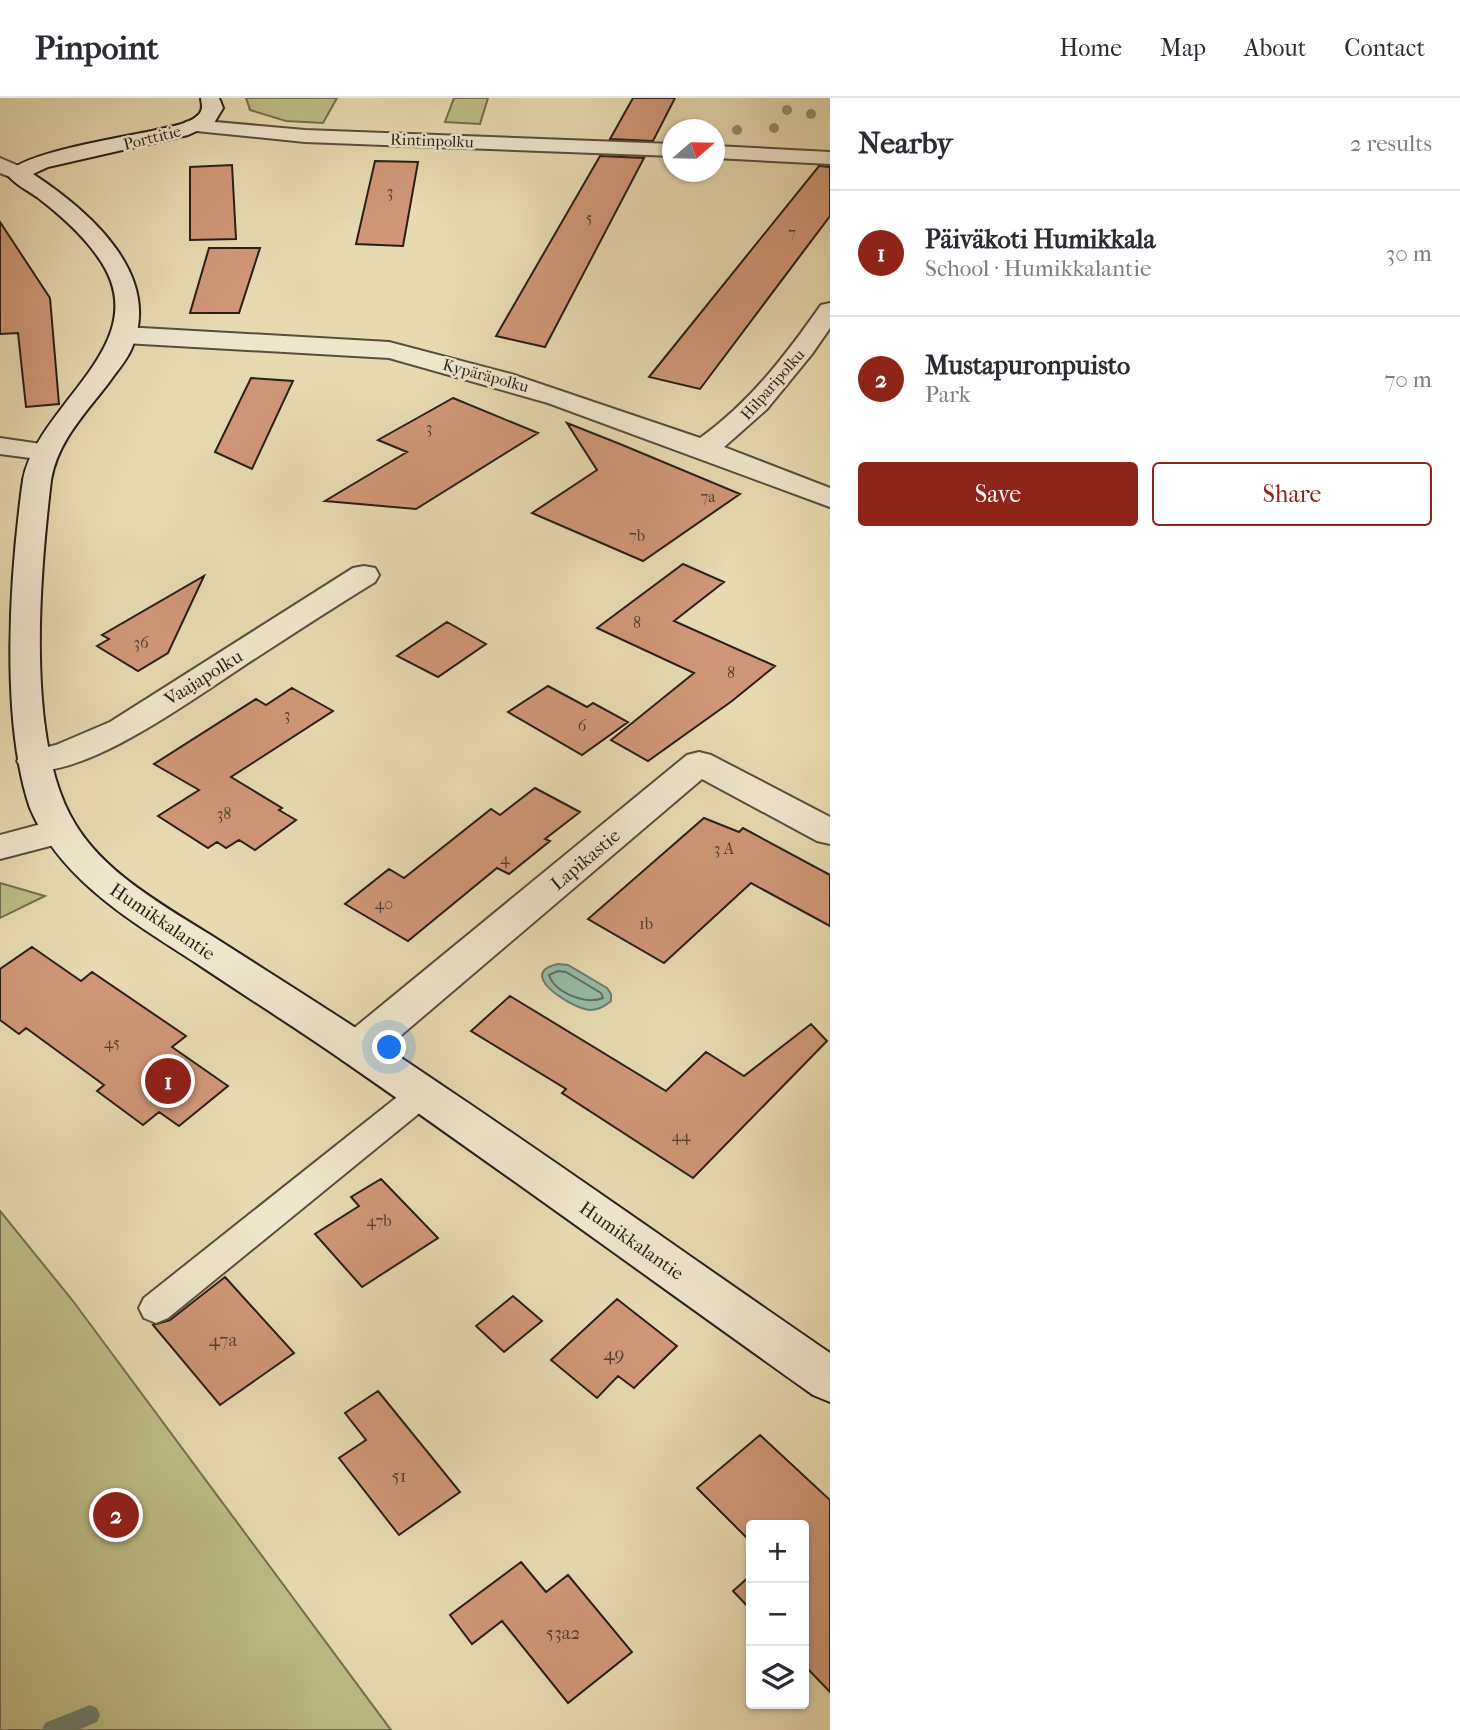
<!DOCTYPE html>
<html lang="en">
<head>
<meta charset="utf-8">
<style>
	:root { --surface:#fff; --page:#f2f2f3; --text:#2b2b33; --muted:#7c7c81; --line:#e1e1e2; --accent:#8f2418 }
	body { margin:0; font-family:"IM FELL French Canon",serif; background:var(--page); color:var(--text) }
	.controls { position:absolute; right:21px; bottom:21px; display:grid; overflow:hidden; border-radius:7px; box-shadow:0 2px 5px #0004 }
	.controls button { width:63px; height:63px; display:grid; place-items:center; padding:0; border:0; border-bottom:2px solid var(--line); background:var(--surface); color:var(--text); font:35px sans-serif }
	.compass { position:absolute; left:662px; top:21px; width:63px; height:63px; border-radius:50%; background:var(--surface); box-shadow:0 2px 5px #0004; rotate:70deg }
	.you { position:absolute; left:390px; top:950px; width:24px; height:24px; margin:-18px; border:5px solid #fff; border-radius:50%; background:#1a73e8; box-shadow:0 0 0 10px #1a73e833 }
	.badge { display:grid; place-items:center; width:46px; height:46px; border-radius:50%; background:var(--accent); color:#fff; font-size:23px; font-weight:700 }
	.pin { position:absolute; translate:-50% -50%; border:4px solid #fff; box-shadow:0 2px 7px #0006 }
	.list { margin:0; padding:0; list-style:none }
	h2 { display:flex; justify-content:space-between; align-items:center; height:91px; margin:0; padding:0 28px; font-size:30px }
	h2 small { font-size:23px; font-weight:400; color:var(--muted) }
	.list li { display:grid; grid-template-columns:46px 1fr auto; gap:21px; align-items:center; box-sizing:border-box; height:126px; padding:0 28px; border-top:2px solid var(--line) }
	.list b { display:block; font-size:26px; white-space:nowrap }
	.list p { margin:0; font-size:23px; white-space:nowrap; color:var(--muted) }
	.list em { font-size:23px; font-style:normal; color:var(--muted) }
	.actions { display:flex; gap:14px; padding:21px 28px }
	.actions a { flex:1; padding:16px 0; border:2px solid var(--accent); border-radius:7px; text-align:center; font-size:24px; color:var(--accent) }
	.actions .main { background:var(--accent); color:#fff }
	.icon { flex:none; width:38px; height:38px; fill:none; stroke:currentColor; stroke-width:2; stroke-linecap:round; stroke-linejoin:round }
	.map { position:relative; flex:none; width:830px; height:1632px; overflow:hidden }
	header { display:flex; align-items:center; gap:42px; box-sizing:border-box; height:98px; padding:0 35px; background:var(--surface); border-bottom:2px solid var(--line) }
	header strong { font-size:33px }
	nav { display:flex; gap:38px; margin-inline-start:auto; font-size:24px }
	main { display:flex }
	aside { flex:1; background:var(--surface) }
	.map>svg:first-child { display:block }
</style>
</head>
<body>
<header>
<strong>Pinpoint</strong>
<nav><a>Home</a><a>Map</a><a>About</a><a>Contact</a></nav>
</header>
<main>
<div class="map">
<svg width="830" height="1632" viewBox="0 0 830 1632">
	<rect width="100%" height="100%" fill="#e7dab0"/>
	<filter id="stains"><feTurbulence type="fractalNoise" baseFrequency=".00286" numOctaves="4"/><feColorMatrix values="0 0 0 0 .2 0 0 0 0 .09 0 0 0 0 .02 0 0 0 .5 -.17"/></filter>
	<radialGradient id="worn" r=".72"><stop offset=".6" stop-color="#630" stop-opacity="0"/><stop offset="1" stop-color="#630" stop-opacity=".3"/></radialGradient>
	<!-- green -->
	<path fill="#bdbd86" stroke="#736e4e" stroke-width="2" d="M246,0H337L323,25L286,23L250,12Z
		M454,0H488L480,26L445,24Z
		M0,785L45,798L0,820Z
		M0,1113L73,1203L391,1632H0Z"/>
	<!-- water -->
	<path fill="#97bba7" stroke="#6b7d6d" stroke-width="2" d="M558,866L568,867L607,890L611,896V903C604,909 595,914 585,911C568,907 516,875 558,866Z"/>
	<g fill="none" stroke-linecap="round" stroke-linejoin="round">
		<!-- shore -->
		<path stroke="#606d5e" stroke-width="2" d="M558,873L566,874L601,895L603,900C586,907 555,895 549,877Z"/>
		<!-- stream -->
		<path fill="#6b7d6d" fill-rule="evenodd" d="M90,1607L97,1610L100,1617L97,1624L78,1632H42L45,1625Z"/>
	</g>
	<!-- building -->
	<path fill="#cf9777" stroke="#291f16" stroke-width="2" d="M633,0H675L653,43L610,41Z
		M600,58L644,60L545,249L496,238Z
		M375,63L418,64L403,148L356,146Z
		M232,67L236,141L190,142V69Z
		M819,68L830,69V118L700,291L649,279Z
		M0,124L50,200L59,306L26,309L18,235L0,236Z
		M209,150H260L239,215H190Z
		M251,280L293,283L252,371L215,354Z
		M453,300L538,335L416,411L325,403L407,354L378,342Z
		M567,325L620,346L740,396L643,463L532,415L597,372Z
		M683,466L724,484L674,523L775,568L732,603L648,663L611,642L694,575L597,530Z
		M204,478L168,555L138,573L97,548L109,541L102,537Z
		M447,524L486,546L438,579L397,558Z
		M548,588L587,609L593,605L628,624L582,657L508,614Z
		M292,590L333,613L231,679L282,710L279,712L296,722L255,752L239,742L226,750L217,744L208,750L158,718L199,692L154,666L256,601L266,607Z
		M535,690L580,714L545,741L550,743L509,776L497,770L408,843L345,806L389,771L404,780L491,711L500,717Z
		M704,720L739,734L743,730L830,777V828L751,785L664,865L588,821Z
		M32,849L81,883L92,874L186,938L172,949L228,988L179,1028L159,1014L143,1027L97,993L104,987L26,930L19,936L0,922V871Z
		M510,898L666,993L706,954L744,978L811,926L827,943L693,1080L562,995L566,991L471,933Z
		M381,1081L438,1140L362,1189L315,1136L359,1108L351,1099Z
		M225,1179L294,1255L220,1307L153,1227L170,1222Z
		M513,1198L542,1223L504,1254L476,1228Z
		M617,1201L677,1248L634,1290L618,1278L597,1300L551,1262Z
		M378,1293L460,1394L399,1437L339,1360L366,1342L345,1315Z
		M760,1337L830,1402V1594L804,1567V1427H751V1444L697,1390Z
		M521,1464L546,1494L568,1477L632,1554L568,1605L502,1523L472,1546L450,1517Z
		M751,1477V1512L733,1493Z"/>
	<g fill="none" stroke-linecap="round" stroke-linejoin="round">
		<defs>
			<path id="lane" d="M422,984L433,988L438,996L433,1004L168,1220L156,1225L144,1220L139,1210L144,1200L411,988Z"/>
			<path id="street" d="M193,22L305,32L673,46V58L305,44L186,32L183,28L186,24Z
				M715,48L830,54V66L715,60Z
				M0,60L26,71L29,76L26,81L18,82L0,75Z
				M830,205V230L812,256L767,311L724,349L830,390V409L548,305L389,260L124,245L115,242L111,237L115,232L124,229L389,244L511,276L700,340C750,304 786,257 821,207Z
				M0,340L55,348L59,354L55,360L45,362L0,356Z
				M364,468L375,470L379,477L375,484C331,511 288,539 245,567C196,599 79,686 22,671L17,663L22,655L56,647L110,624L353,470Z
				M699,654L711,657L830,719V746L817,743L702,681L372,962L357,967L342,962L336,951L342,940L687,657Z
				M60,721L73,724L78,733L73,742L0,761V737Z"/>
			<path id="secondary" d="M201,0H219L223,10L214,25L188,37L48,69L33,76C89,113 164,177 131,252C126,263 117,273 110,283C86,315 58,342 51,382C40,475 26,633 70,717C100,775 167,809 220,843C270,875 321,907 371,940C526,1042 677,1150 830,1255V1304L813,1297C657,1186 502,1073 345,964C296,930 245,898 196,865C133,824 61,783 30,710C0,622 10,475 23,382C38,304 160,245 98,159C82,136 59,116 37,99C27,92 14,86 7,76C22,54 127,39 156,32C169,29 192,26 200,15C204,9 201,5 201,0Z"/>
		</defs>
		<!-- lane casing -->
		<use href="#lane" stroke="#584e3c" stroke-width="4"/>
		<!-- street casing -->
		<use href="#street" stroke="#584e3c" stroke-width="4"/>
		<!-- secondary casing -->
		<use href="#secondary" stroke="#291f16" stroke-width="4"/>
		<!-- lane -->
		<use href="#lane" fill="#efe7cc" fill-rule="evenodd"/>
		<!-- street -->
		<use href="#street" fill="#efe7cc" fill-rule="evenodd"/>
		<!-- secondary -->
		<use href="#secondary" fill="#efe7cc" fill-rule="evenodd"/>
	</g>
	<!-- trees -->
	<g fill="#978d6e">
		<circle cx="787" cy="12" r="5"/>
		<circle cx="811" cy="16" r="5"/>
		<circle cx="774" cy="30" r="5"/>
		<circle cx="737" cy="32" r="5"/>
	</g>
	<g text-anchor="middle" stroke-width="5" stroke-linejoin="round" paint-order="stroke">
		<!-- far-street labels -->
		<g font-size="16" fill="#291f16" stroke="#efe7cc">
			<text transform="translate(152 39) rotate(-14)" y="6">Porttitie</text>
			<text transform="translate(432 42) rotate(2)" y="6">Rintinpolku</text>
			<text transform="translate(486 277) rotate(15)" y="6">Kypäräpolku</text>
			<text transform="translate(772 286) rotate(-49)" y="6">Hilparipolku</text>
		</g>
		<!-- number labels -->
		<g font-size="16" fill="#523d2e">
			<text x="390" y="99">3</text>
			<text x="589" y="125">5</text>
			<text x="792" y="140">7</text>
			<text x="429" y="335">3</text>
			<text x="708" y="404">7a</text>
			<text x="637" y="443">7b</text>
			<text x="637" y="530">8</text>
			<text x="141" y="550">36</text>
			<text x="731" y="580">8</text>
			<text x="287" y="622">3</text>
			<text x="582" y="633">6</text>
			<text x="224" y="721">38</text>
			<text x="724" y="756">3 A</text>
			<text x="505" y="766">4</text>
			<text x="384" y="811">40</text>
			<text x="646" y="831">1b</text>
			<text x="112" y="950">45</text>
			<text x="681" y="1043">44</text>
			<text x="379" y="1128">47b</text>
		</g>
		<!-- street labels -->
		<g font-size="19" fill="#291f16" stroke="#efe7cc">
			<text transform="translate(203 579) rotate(-32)" y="7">Vaajapolku</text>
			<text transform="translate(585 761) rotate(-40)" y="7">Lapikastie</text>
			<text transform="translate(163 823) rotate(34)" y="7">Humikkalantie</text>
			<text transform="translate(632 1142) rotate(35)" y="7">Humikkalantie</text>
		</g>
		<!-- near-number labels -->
		<g font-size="19" fill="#523d2e">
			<text x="223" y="1248">47a</text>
			<text x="614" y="1262">49</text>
			<text x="399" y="1384">51</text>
			<text x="563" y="1541">53a2</text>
		</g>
	</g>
	<rect width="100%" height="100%" filter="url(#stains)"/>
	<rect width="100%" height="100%" fill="url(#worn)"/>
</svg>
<div class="controls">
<button>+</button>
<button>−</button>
<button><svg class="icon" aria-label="layers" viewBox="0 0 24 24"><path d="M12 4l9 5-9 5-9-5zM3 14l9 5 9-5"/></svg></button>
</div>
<svg class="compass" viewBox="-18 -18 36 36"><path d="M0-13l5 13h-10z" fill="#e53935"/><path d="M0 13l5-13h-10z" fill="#7c7c81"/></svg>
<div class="you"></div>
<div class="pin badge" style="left:168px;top:983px">1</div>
<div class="pin badge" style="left:116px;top:1417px">2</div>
</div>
<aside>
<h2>Nearby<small>2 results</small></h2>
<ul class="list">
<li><span class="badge">1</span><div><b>Päiväkoti Humikkala</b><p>School · Humikkalantie</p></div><em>30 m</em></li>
<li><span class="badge">2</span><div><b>Mustapuronpuisto</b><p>Park</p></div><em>70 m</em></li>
</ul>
<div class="actions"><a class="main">Save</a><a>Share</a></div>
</aside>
</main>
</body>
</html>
